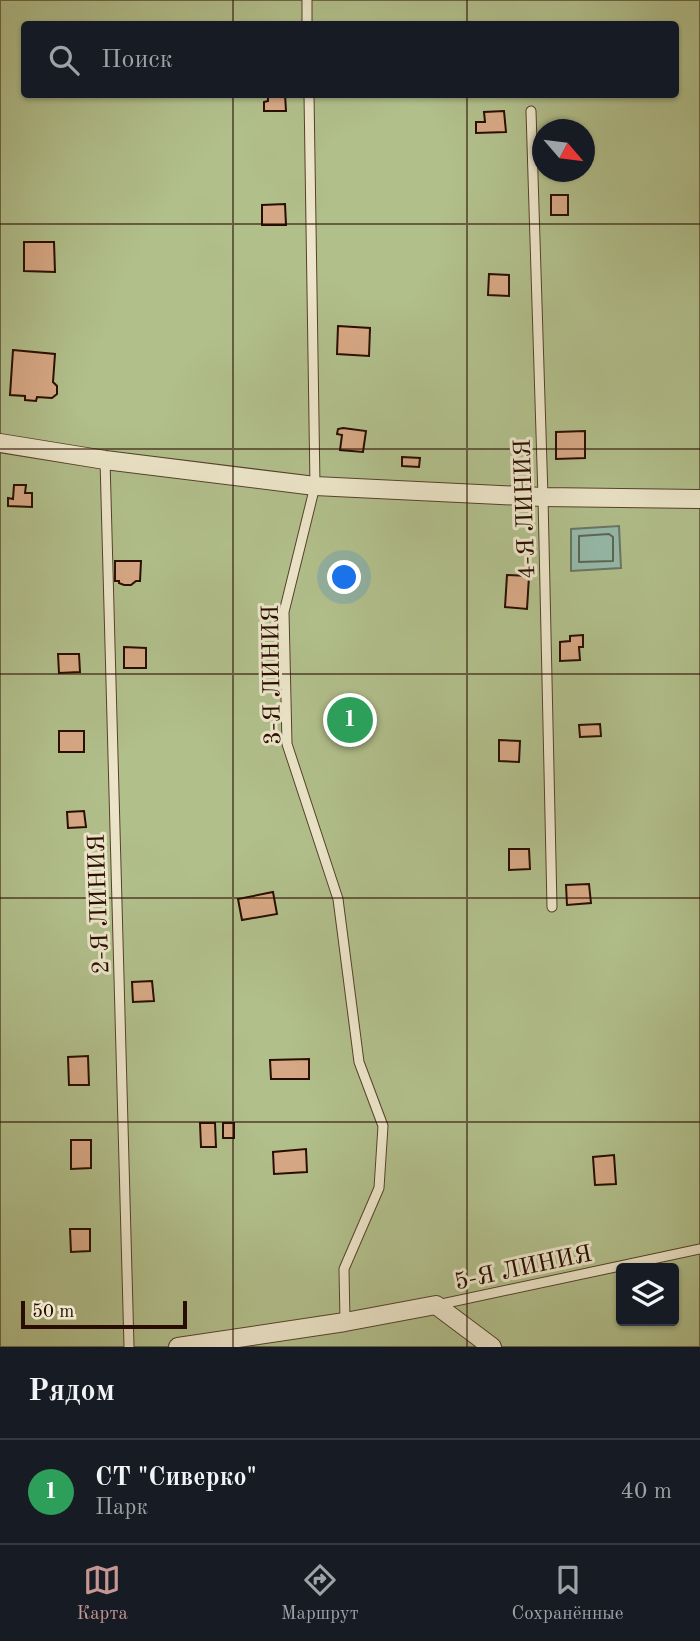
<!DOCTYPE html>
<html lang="ru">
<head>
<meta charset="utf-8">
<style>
	:root { --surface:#171b24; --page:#20242c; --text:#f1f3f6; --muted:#9ea1a6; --line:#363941; --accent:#c59692 }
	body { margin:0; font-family:"Old Standard TT",serif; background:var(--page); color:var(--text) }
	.controls { position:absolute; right:21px; bottom:21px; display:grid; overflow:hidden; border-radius:7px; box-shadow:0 2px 5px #0004 }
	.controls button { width:63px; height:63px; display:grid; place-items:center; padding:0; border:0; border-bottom:2px solid var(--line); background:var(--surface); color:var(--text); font:35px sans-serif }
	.compass { position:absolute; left:532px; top:119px; width:63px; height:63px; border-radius:50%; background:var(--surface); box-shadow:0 2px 5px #0004; rotate:118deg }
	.scale { position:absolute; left:21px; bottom:18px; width:166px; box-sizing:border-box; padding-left:7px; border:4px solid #280d00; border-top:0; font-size:19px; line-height:24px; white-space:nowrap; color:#280d00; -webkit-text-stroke:5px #ece5c9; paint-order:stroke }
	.you { position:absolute; left:345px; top:578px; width:24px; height:24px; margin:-18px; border:5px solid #fff; border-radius:50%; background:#1a73e8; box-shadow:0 0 0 10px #1a73e833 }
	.badge { display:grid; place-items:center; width:46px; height:46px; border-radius:50%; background:var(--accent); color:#fff; font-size:23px; font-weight:700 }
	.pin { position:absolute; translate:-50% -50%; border:4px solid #fff; box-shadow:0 2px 7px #0006 }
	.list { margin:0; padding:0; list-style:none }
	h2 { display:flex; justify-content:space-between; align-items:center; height:91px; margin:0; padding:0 28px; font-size:30px }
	h2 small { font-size:23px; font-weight:400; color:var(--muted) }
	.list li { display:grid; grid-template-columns:46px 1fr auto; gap:21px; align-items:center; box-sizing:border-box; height:105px; padding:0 28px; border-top:2px solid var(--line) }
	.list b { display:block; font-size:26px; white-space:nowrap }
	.list p { margin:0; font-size:23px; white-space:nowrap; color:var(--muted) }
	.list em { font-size:23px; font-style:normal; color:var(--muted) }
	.icon { flex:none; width:38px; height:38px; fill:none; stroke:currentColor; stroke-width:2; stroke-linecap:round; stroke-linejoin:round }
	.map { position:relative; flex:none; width:700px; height:1347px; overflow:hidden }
	.search { position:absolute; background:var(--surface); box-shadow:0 2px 5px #0004; left:21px; right:21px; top:21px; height:77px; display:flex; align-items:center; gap:18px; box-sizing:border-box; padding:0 24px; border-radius:7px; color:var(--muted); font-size:26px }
	.sheet { height:196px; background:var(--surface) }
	nav { display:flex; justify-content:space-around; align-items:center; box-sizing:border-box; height:98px; border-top:2px solid var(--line); background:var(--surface); font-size:19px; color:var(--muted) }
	nav a { display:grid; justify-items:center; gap:4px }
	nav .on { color:var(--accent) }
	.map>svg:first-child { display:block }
</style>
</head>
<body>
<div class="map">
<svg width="700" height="1347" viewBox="0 0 700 1347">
	<rect width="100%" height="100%" fill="#e2d7ac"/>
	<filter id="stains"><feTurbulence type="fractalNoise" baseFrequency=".00286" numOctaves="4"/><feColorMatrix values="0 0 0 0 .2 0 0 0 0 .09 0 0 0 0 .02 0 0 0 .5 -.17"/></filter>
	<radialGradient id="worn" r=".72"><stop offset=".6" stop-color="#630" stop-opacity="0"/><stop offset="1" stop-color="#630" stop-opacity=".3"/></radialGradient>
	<!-- green -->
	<path fill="#b1bf8b" stroke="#6c6646" stroke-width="2" fill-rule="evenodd" d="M0,0H700V1347H0ZM24,24H676V94H24ZM542,130H584V172H542ZM621,1268H674V1321H621Z"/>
	<!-- water -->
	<path fill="#95baaa" stroke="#697566" stroke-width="2" d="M619,526L621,568L571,571V529Z"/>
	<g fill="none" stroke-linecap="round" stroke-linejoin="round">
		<!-- shore -->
		<path stroke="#5e6455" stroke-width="2" d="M609,534L613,537V561L579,562V536Z"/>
	</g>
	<!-- building -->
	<path fill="#d7a885" stroke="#280d00" stroke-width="2" d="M268,94H285L286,111H264V102L268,101Z
		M504,111L506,132L476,133V122H485L484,112Z
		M551,195H568V215H551Z
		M285,204L286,225H262V205Z
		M24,242H54L55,272L24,271Z
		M489,274L509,275V296L488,295Z
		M338,326L370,328L369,356L337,354Z
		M13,350L55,354L53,382L57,386V394L52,398L37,397L36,401L25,400V396L10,395Z
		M343,428L366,431L363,452L340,450L342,435L337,434L338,429Z
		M585,431V458L556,459V432Z
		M402,457L420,458L419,467L402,466Z
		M14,485H26L25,493H32V507L8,506V498L13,499Z
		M115,561H141L140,581H136L131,585H124L119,583V581H115Z
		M507,575L529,576L527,609L505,607Z
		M583,635V647H579L580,660L560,661V642L570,641V636Z
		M124,647L146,648V668H124Z
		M58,654H79L80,672L59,673Z
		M600,724L601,736L580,737L579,725Z
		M59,731H84V752H59Z
		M499,740L520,741L519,762L499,761Z
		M84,811L86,827L68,828L67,812Z
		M509,849H529L530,869L509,870Z
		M589,884L591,903L567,905L566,885Z
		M273,892L277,914L242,920L238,899Z
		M152,981L154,1001L133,1002L132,982Z
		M88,1056L89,1085H69L68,1057Z
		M309,1059V1079H271L270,1060Z
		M200,1123H215L216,1147H201Z
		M223,1123H234V1138H223Z
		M71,1140H91V1168L71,1169Z
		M306,1149L307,1172L274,1174L273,1152Z
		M614,1155L616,1184L595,1185L593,1157Z
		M70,1229H90V1251L71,1252Z"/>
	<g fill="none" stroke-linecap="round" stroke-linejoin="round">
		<defs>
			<path id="service" d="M307,0V24
				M309,94L315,486L284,612L287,744L338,899L359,1062L383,1126L379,1188L344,1269L345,1322
				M531,111L543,497L552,907
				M105,460L129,1347
				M437,1305L700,1249"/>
			<path id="minor" d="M0,443L105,460L315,486L543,497L700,499
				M178,1347L345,1322L436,1305L492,1347"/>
		</defs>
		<!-- service casing -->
		<use href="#service" stroke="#56402b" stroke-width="11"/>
		<!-- minor casing -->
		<use href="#minor" stroke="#56402b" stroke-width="20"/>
		<!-- service -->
		<use href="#service" stroke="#ece5c9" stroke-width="9"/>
		<!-- minor -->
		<use href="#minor" stroke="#ece5c9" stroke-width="18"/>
	</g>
	<!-- grid -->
	<path fill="none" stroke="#280d00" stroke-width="2" stroke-opacity="0.55" d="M233,0V24M467,0V24M233,94V1347M467,94V1347M0,224H700M0,449H700M0,674H700M0,898H700M0,1122H700"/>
	<g text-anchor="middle" stroke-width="6" stroke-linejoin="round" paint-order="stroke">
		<!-- street labels -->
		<g font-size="24" fill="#280d00" stroke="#ece5c9">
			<text transform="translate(524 509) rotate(-92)" y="8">4-Я ЛИНИЯ</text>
			<text transform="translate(271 675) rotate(-91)" y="8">3-Я ЛИНИЯ</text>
			<text transform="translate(98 904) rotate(-92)" y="8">2-Я ЛИНИЯ</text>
			<text transform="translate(523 1267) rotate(-12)" y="8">5-Я ЛИНИЯ</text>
		</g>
	</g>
	<rect width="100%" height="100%" filter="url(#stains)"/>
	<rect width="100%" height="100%" fill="url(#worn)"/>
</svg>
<div class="controls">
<button><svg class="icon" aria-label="layers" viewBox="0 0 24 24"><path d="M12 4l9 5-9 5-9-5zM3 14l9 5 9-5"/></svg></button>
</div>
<svg class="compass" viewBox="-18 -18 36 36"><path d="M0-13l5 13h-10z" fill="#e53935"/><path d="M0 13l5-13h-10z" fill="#9ea1a6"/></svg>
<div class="scale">50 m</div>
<div class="you"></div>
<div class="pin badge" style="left:350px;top:720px;background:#2e9e5b">1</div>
<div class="search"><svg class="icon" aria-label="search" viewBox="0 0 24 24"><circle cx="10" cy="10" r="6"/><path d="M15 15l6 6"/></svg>Поиск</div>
</div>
<section class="sheet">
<h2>Рядом<small></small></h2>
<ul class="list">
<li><span class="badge" style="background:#2e9e5b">1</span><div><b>СТ &quot;Сиверко&quot;</b><p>Парк</p></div><em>40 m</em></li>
</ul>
</section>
<nav>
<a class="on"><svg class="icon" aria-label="map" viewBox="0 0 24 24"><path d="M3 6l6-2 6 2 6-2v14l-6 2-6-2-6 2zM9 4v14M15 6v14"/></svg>Карта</a>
<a><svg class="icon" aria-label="directions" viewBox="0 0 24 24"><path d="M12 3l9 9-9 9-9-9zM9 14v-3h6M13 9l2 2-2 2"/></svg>Маршрут</a>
<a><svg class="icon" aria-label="saved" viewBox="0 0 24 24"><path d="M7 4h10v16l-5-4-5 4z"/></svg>Сохранённые</a>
</nav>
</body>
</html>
